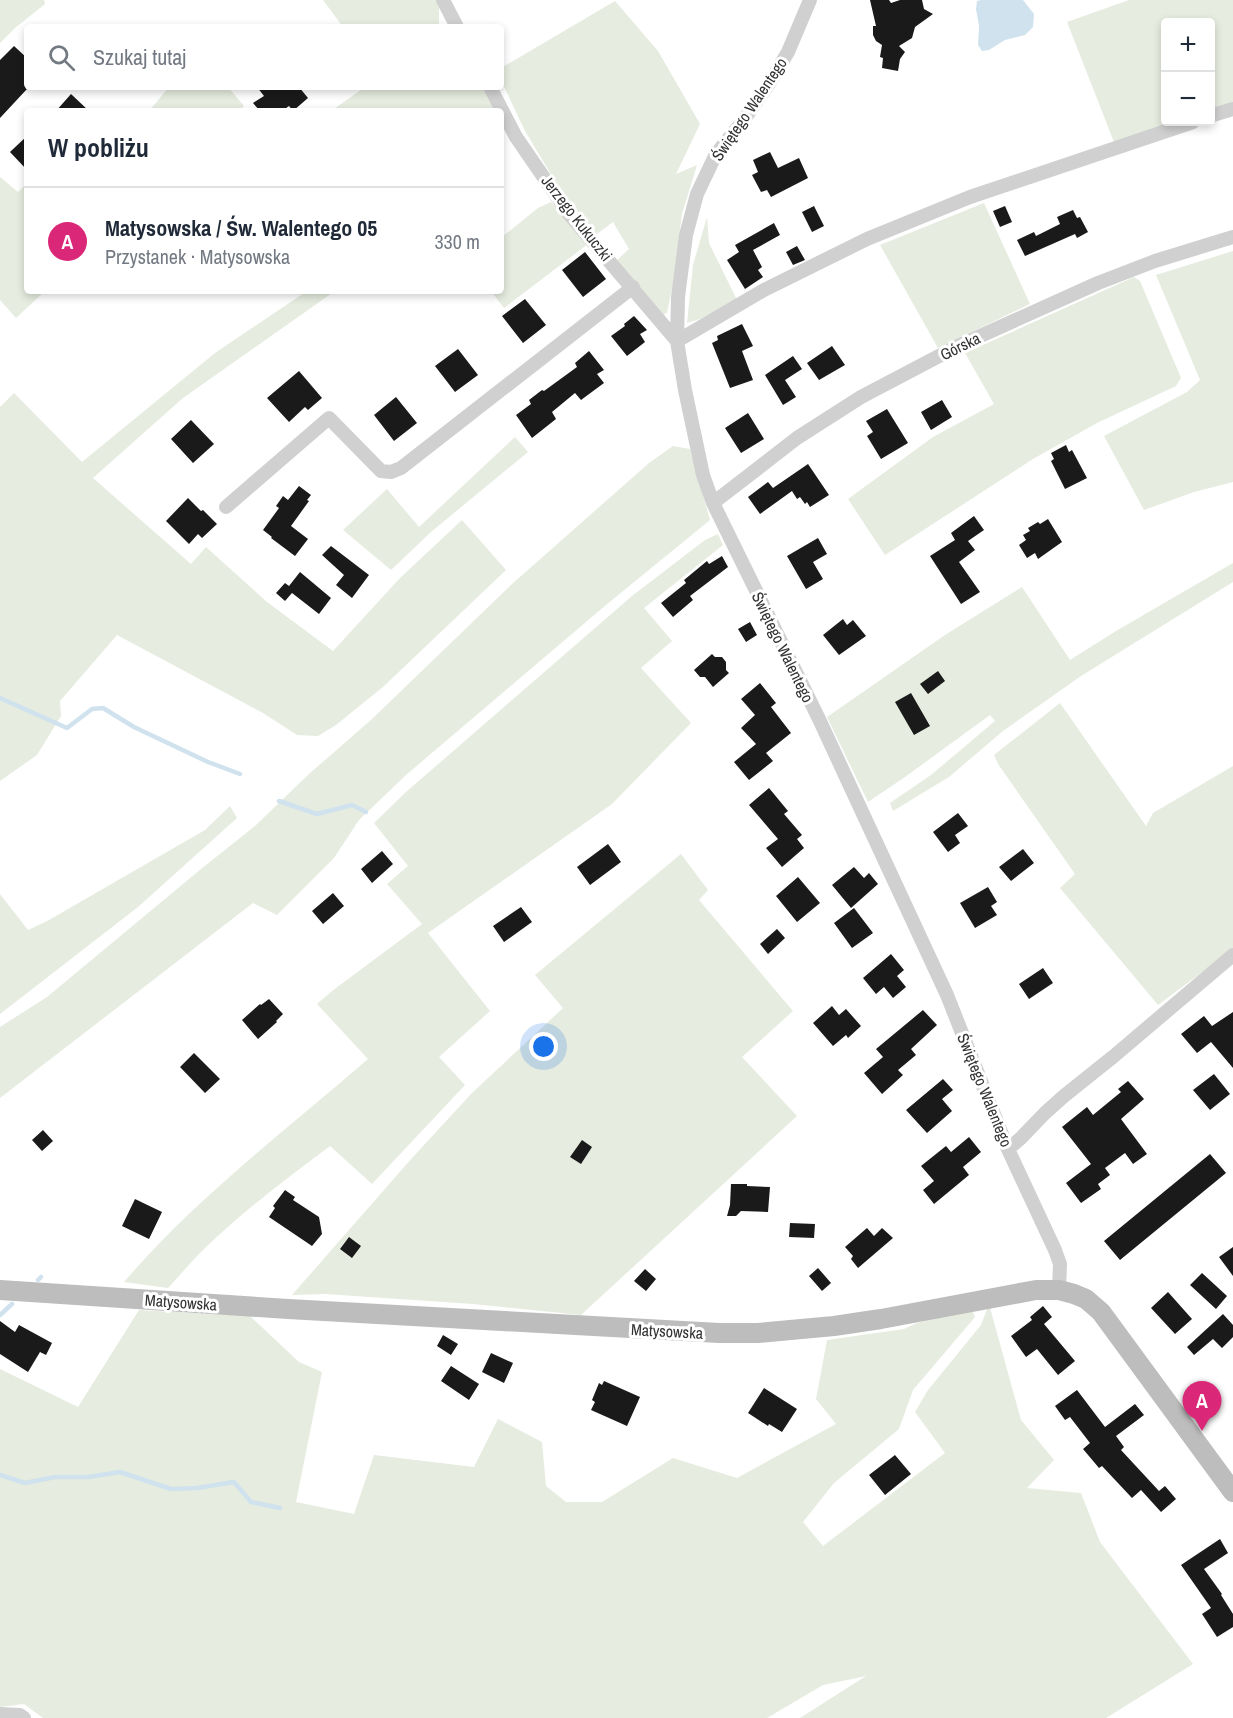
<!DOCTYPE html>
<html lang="pl">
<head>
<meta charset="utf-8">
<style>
	:root { --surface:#fff; --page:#f2f2f3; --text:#1f2937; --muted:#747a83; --line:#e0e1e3; --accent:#db2777 }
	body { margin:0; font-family:"Archivo Narrow",sans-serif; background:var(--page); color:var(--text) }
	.controls { position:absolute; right:18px; top:18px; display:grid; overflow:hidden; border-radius:6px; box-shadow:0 3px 9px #0003 }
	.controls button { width:54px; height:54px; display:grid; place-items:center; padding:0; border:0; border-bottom:2px solid var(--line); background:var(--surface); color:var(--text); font:30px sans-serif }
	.you { position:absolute; left:544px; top:1047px; width:21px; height:21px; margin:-15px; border:4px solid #fff; border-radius:50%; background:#1a73e8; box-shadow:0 0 0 9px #1a73e833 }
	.badge { display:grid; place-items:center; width:39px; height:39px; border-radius:50%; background:var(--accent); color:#fff; font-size:20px; font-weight:700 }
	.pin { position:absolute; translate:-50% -50px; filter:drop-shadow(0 2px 3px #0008) }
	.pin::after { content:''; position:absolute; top:32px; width:21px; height:18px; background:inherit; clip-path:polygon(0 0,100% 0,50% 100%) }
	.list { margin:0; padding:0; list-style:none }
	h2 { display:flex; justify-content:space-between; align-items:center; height:78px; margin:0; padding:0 24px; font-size:26px }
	h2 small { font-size:20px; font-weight:400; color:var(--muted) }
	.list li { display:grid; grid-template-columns:39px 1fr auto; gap:18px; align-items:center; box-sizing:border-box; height:108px; padding:0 24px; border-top:2px solid var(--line) }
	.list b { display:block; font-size:22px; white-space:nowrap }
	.list p { margin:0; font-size:20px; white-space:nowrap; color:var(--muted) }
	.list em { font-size:20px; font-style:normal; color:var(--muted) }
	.icon { flex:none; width:33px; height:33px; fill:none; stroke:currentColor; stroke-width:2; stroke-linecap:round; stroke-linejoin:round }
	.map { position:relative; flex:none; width:1233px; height:1718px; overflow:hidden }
	.search { position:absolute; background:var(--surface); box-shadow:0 3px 9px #0003; left:24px; top:24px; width:480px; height:66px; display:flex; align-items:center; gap:15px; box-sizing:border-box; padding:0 21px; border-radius:6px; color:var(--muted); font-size:22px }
	.panel { position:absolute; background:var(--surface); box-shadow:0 3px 9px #0003; left:24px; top:108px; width:480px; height:186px; border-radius:6px }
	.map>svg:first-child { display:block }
</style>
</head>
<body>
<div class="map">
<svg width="1233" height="1718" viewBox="0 0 1233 1718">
	<rect width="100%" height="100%" fill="#fff"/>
	<!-- green -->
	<path fill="#e6ecdf" d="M0,0H44L45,4L15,28L0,43Z
		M323,0H436L439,7V24L434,27H343Z
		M1129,0H1233V107L1211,113L1210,22H1166V122H1183L1114,142L1067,22Z
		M615,1L658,51L700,124L676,174L697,165L682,214L673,283L667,313L662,315L617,260L629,249L613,222L597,234L564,196L525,131L501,80V68Z
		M169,87H228L244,106L238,111H149Z
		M365,87H482L495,111H331Z
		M0,177L18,192L25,185L27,188V291H45L16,318L0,300Z
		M551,202L588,244L504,308L491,291H501V235L502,237L538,208Z
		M984,203L1030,304L938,348L880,245Z
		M707,217L709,243L737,300L700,319L687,323L693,265Z
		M1233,251V482L1194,492L1144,510L1104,436L1187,392L1200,380L1156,275Z
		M1134,277L1140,281L1181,378L1176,386L1097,423L1033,459L885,555L848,499L933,437L994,404L965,353Z
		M307,291H335L183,398L93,478L191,564L206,547L267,602L333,651L400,578L462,520L506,570L383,687L336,725L318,736L297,735L263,713L117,635L60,701L61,716L37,755L0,781V407L14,393L82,462L215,353Z
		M515,437L528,452L431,532L391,570L343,530L387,489L419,527Z
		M673,446L690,449L710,520L606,605L406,775L359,820L334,858L277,915L253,903L0,1098V1027L47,997L201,869L255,826L309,774L372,719L512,584L649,463Z
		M718,534L723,545L644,608L672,641L641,668L691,723L612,804L428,933L490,1011L439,1057L465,1085L372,1184L330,1146C286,1179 242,1212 203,1250C191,1262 180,1275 168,1288L124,1282C196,1198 285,1131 368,1059L317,1004L332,991L422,924L387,884L408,866L374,823L406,792L632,596L705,540Z
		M1233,563V582L1081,676L1003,731L949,777L893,811L890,803L931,775L995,721L990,715L905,777L868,802L827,717L945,635L1022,587L1070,660L1116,631Z
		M1060,703L1146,826L1153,813L1233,766V949L1158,1005L1060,888L1075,874L998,764L994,755Z
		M230,806L237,818L138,907L0,1014V894L28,930L49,920L205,830Z
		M681,854L708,890L699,900L793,1011L742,1057L797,1116L581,1315L473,1304L325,1294L292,1295L412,1158L472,1093L563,1008L535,975Z
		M989,1304L1021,1420L1054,1460L1027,1488L1081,1493L1100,1542L1193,1664L1106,1718H800L866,1676L823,1685L767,1718H43L24,1704L0,1707V1369L78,1407L139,1310L250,1316L299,1362L322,1372L296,1502L354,1514L374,1455L474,1467L498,1419L542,1442L546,1486L566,1502H602L673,1458L737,1478L836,1424L816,1399L827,1340L904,1329L917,1323L972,1309L975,1317L913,1390L899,1429L834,1483L803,1522L823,1546L945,1453L915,1412L928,1390L981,1325Z"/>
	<!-- water -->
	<path fill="#cfe2ee" d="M981,0H1023L1034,14L1033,27L1025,35L1005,40L989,50L982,51L978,45L979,26L976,9L977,1Z"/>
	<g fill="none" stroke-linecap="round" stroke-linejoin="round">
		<!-- stream -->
		<path stroke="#cfe2ee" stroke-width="4.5" d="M0,698L67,728L92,709L103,708L134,727L208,762L240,774
			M279,801L317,814L352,805L366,812
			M38,1280L41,1277
			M0,1315L12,1304
			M0,1475L25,1483L55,1477H88L120,1472L171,1489L197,1488L234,1482L251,1502L280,1508"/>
	</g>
	<!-- building -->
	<path fill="#1a1a1a" d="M870,0H889L891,3L900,0H922L924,9L933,14L915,27L912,38L899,46L905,52L900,59L898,71L882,68L883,58L880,57L882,45L876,41L873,35V26H876Z
		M14,46L27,58V89L0,118V60Z
		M257,87H299L308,98L293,111L289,106L282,111H260L253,103L264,96Z
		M71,94L89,111H56Z
		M27,136V170L10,152Z
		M770,152L778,168L799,158L808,178L771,197L767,190L761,192L752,175L758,172L753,160Z
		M814,206L824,226L812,232L802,212Z
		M1005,206L1012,222L1000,227L993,211Z
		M1073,210L1077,218L1080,217L1088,232L1077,238L1075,234L1025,256L1017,240L1034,232L1036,236L1060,224L1057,217Z
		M774,223L780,235L753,250L762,267L758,270L763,277L745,289L727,260L739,252L735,245Z
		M797,246L805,260L793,265L786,252Z
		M585,252L606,279L583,297L562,270Z
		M525,299L546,325L523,343L502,316Z
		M634,316L647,330L640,334L645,342L627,356L611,336L625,326L624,324Z
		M742,324L753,346L742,351L753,380L730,388L712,343L718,340L717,336Z
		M832,346L845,365L819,380L807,363Z
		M458,349L478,375L455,392L435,366Z
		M589,351L604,370L597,374L604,383L581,400L575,393L552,412L556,419L532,438L516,415L531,404L529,400L542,390L544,391L577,367L575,363Z
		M793,356L802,369L785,380L796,397L783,405L765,375Z
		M299,371L322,398L308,410L305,407L289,422L267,398Z
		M396,397L417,423L394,441L374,415Z
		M942,400L952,417L931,430L921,412Z
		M887,409L908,443L881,459L867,436L873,432L866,421Z
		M748,413L764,439L741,453L725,428Z
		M191,420L214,444L193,463L171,439Z
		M1066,445L1069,452L1072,450L1087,478L1065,489L1051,461L1054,459L1051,453Z
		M808,464L829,495L810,507L807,502L805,504L800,497L797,499L792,491L760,514L748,497L768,482L773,488Z
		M299,486L311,495L307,500L309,501L291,526L308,539L295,556L271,538L272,537L263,530L279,508L276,506L283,496L288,500Z
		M188,498L201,511L203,510L217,524L202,538L198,534L189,544L166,521Z
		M974,516L984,530L968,541L975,550L959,562L980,592L961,604L930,556L955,540L951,533Z
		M1048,519L1062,542L1038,559L1035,553L1027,558L1019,545L1026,540L1023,535L1030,531L1028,528L1038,522L1040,524Z
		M818,538L827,554L813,562L823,579L806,589L787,556Z
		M331,546L369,575L352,598L336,585L344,575L322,555Z
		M722,556L728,567L690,596L693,600L673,617L661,603L686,583L684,580L707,561L709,564Z
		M300,572L331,598L319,614L292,593L285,601L276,593L285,583L289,586Z
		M843,619L847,625L853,620L866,636L839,655L823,635Z
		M750,622L757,635L746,642L738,629Z
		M712,654L715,657H722L726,662V670L729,673L713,687L705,677H700L694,670Z
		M938,671L945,681L928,694L920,684Z
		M760,683L776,703L771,707L791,733L766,753L773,761L749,780L734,762L756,744L741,728L755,715L741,699Z
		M911,693L930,726L914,735L895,702Z
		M769,788L788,811L784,814L802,835L797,839L804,848L782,867L766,848L778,839L749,805Z
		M958,813L968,826L955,835L960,843L948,852L933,832Z
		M608,844L621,862L590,885L577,867Z
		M1023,849L1034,863L1011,881L999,867Z
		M382,851L393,864L372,883L361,869Z
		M854,867L864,878L869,873L878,884L851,908L832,885Z
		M798,877L820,903L797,922L776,896Z
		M988,887L997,902L991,906L997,915L975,928L960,903Z
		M333,893L344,906L323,924L312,911Z
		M521,907L532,922L504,942L493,926Z
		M854,908L873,933L852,948L834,923Z
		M777,929L785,938L768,954L760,944Z
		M891,954L904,970L897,976L906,987L893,998L884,987L876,994L863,978Z
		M1043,968L1053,983L1029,999L1019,984Z
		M269,999L283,1014L276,1021L277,1022L258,1039L242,1020L260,1004L261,1005Z
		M832,1006L839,1015L846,1009L861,1026L848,1038L846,1035L833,1046L813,1023Z
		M923,1010L937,1025L911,1049L916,1055L898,1070L903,1075L882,1094L864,1073L883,1057L876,1049Z
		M1233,1012V1068L1211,1042L1197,1053L1181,1034L1204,1016L1212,1026Z
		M194,1053L220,1079L205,1093L180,1067Z
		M1214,1074L1230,1094L1210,1110L1193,1090Z
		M943,1079L953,1090L942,1099L952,1111L927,1133L906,1110Z
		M1128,1081L1144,1099L1121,1119L1147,1154L1133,1164L1125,1153L1105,1168L1110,1175L1098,1184L1101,1189L1081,1203L1066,1183L1091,1164L1062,1127L1087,1107L1093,1115L1121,1092L1118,1089Z
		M43,1130L53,1141L42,1151L32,1140Z
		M969,1137L981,1152L963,1167L969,1175L934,1204L923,1190L934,1181L921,1166L946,1146L951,1152Z
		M582,1140L592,1147L581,1164L570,1157Z
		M1210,1154L1226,1173L1120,1260L1104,1241Z
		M731,1184H747V1186L770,1187L768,1212L741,1211L736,1216H727L730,1205Z
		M285,1190L295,1197L293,1200L319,1217L322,1234L312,1246L269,1217L275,1208L273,1206Z
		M135,1199L162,1212L149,1239L122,1226Z
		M790,1223L815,1224L814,1238L789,1237Z
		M867,1228L874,1236L882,1228L893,1238L858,1268L851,1259L853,1256L845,1247Z
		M349,1237L361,1246L352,1258L340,1249Z
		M1233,1247V1276L1219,1257Z
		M818,1268L831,1283L822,1291L809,1276Z
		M645,1269L656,1279L646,1291L634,1281Z
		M1202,1273L1227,1296L1216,1309L1190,1285Z
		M1168,1292L1192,1319L1175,1334L1151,1308Z
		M1043,1306L1052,1317L1044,1324L1075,1361L1058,1375L1037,1349L1026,1357L1011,1336L1032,1320L1030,1317Z
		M1223,1314L1233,1325V1337L1222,1348L1213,1339L1194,1355L1187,1347Z
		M0,1321L15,1332L19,1325L52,1343L46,1355L40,1352L28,1372L0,1354Z
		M443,1335L458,1344L451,1355L437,1346Z
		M491,1353L513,1363L504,1383L482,1372Z
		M451,1366L479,1384L469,1400L441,1381Z
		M604,1381L640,1397L627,1426L591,1410L595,1402L592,1400L599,1383L602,1385Z
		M764,1388L797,1409L782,1432L769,1424L768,1426L748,1413Z
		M1077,1390L1105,1427L1135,1404L1144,1415L1116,1436L1124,1447L1121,1450L1159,1491L1165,1486L1176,1499L1161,1512L1141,1490L1132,1498L1102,1466L1099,1468L1083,1449L1090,1443L1070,1417L1065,1420L1055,1406Z
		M895,1455L911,1474L885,1495L869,1475Z
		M1220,1539L1228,1553L1204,1569L1222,1594L1221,1595L1233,1614V1627L1217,1637L1202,1614L1211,1608L1181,1565Z"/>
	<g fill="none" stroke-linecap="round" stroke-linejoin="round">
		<!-- street -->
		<path stroke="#d0d0d0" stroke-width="14" d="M443,0L457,27
			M810,0L788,52L770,82L743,121L716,154L697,194L686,235L678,297L677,341L685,390L703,475L713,503L819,719L947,995L1007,1147L1055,1250L1060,1264L1059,1290
			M490,87L516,137L569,214L677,341L764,290L867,239L970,197L1193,122
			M1210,116L1233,109
			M713,503L797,438L861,397L958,346L1098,283L1155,261L1233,237
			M226,507L329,418L381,471L391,472L401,468L633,287
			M1007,1147L1014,1144L1021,1138L1045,1113L1064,1096L1114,1056L1233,955
			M0,1714L20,1715L24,1718"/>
		<!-- secondary -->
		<path stroke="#bdbdbd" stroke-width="20" d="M0,1290L288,1309L719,1333H758L834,1326L881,1319L1036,1290H1059L1074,1294L1086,1299L1101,1312L1233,1492"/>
	</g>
	<g text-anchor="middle" stroke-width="6" stroke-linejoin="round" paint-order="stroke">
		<!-- street labels -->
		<g font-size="16" fill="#333" stroke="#fff">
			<text transform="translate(749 109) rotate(-56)" y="6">Świętego Walentego</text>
			<text transform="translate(577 218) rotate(52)" y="6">Jerzego Kukuczki</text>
			<text transform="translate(960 346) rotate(-26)" y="6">Górska</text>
			<text transform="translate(783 647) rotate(64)" y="6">Świętego Walentego</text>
			<text transform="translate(985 1090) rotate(68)" y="6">Świętego Walentego</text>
			<text transform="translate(181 1302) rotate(4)" y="6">Matysowska</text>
			<text transform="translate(667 1331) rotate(3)" y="6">Matysowska</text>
		</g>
	</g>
</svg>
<div class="controls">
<button>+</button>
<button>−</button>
</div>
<div class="you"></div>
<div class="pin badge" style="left:1202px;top:1431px">A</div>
<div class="search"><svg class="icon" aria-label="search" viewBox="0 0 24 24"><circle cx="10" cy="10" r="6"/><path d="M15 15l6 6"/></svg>Szukaj tutaj</div>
<section class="panel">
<h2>W pobliżu<small></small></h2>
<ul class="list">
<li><span class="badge">A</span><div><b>Matysowska / Św. Walentego 05</b><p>Przystanek · Matysowska</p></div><em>330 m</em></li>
</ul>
</section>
</div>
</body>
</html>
